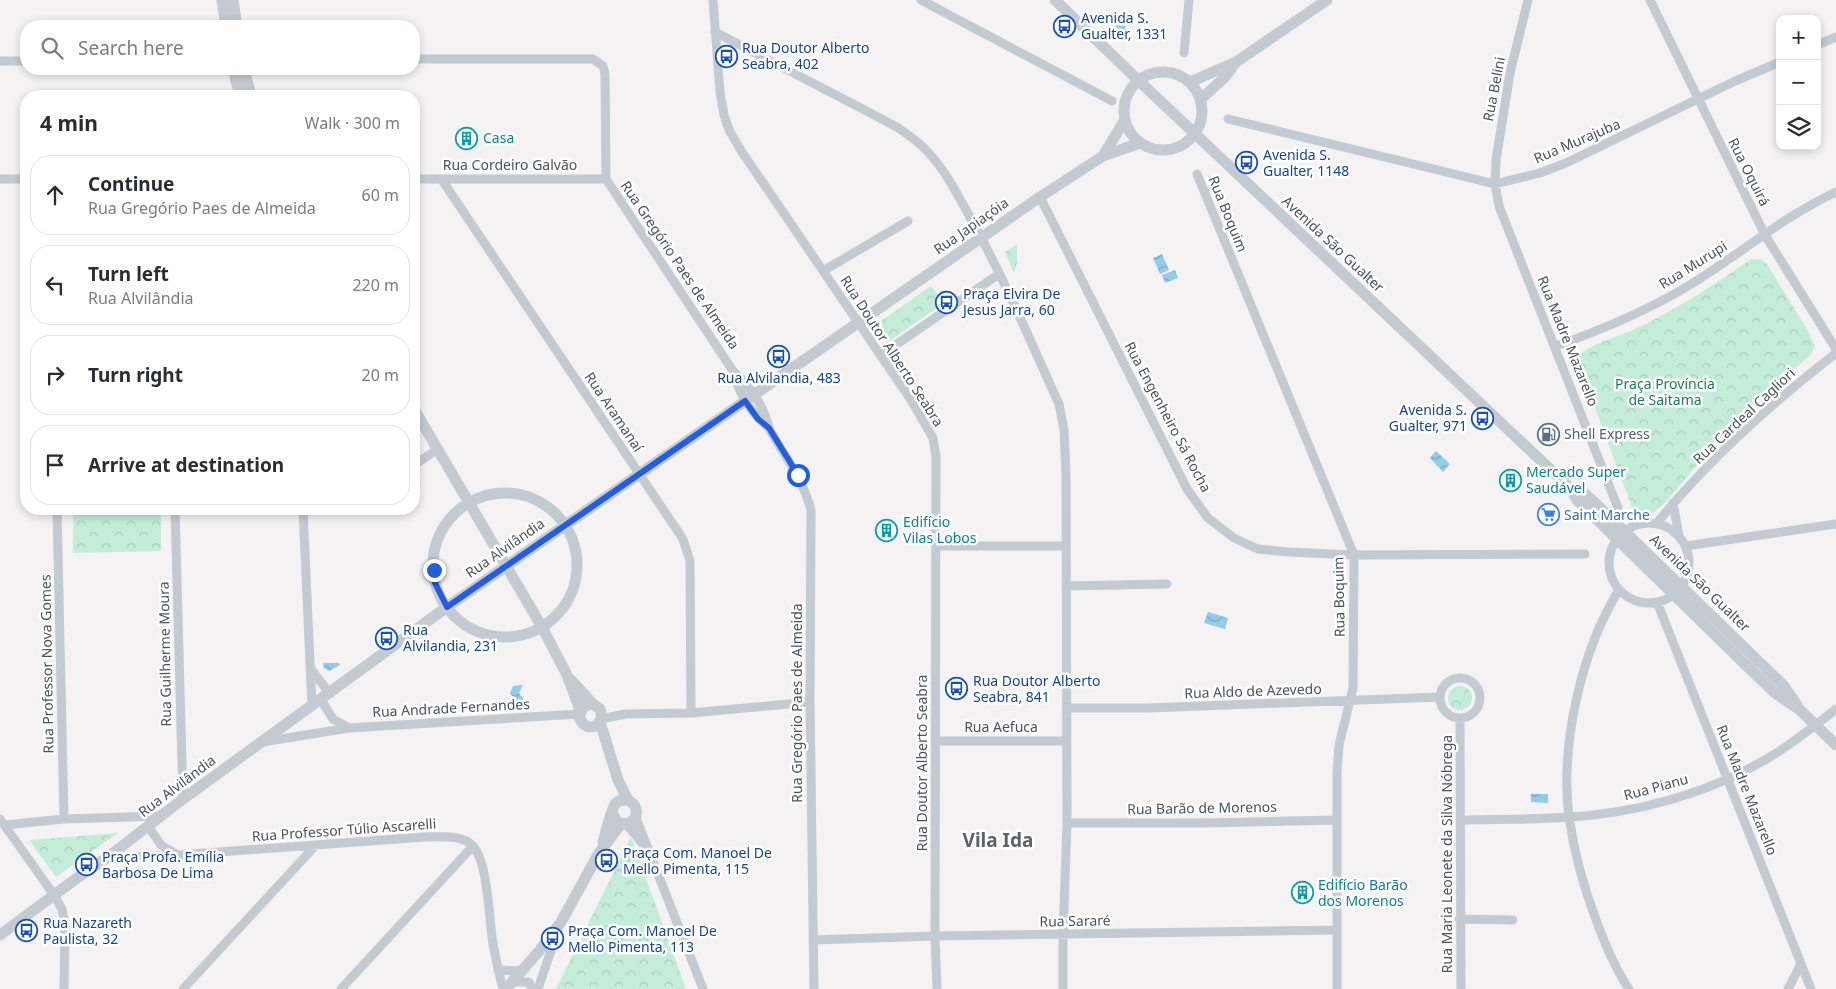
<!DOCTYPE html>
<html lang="en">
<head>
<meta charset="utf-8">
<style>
	:root { --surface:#fff; --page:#f2f2f3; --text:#2b2b33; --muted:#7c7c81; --line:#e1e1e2 }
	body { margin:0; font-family:"Noto Sans",sans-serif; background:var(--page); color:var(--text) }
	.controls { position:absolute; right:15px; top:15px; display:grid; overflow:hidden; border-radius:10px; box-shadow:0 2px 8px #0003 }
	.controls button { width:45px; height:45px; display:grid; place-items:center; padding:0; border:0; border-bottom:1px solid var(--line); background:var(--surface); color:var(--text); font:25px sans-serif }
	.stop { position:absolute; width:15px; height:15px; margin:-11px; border:4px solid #265ed9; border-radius:50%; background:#fff }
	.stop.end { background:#265ed9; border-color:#fff; box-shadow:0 1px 5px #0008 }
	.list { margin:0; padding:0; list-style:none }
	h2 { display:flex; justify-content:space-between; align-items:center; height:65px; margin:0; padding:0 20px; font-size:21px }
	h2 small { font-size:16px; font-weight:400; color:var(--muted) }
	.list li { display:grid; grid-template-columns:32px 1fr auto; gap:15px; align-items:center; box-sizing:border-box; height:80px; margin:0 10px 10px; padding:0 10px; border:1px solid var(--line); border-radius:20px }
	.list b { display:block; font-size:19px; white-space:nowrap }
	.list p { margin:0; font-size:16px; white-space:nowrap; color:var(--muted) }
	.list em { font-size:16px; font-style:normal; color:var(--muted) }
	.icon { flex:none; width:28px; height:28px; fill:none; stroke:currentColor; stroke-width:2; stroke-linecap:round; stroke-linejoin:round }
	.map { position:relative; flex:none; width:1836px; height:989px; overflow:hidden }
	.search { position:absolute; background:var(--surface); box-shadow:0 2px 8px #0003; left:20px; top:20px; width:400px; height:55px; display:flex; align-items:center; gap:12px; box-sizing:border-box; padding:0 18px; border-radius:20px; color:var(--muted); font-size:19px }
	.panel { position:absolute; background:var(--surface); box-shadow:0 2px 8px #0003; left:20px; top:90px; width:400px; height:425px; border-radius:20px }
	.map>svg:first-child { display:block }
</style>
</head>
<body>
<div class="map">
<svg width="1836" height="989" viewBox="0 0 1836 989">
	<defs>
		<pattern id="forest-crowns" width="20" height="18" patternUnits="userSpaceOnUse" patternTransform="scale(1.25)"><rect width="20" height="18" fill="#c4edd9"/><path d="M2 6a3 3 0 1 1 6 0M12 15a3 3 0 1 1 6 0" fill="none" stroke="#aacdbd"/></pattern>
		<pattern id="water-waves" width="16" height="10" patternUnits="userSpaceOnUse" patternTransform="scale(1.25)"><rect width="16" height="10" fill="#94cbe7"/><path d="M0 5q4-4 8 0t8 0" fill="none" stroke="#7ba7be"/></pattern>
	</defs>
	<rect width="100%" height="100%" fill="#f4f2f2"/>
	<!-- forest -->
	<path fill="url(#forest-crowns)" d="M1017,245V263L1014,273L1005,252Z
		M1751,259H1761L1767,264L1808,331L1815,346L1810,356L1768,390L1720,438L1666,502L1653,513L1634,517L1632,515L1633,510L1579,365V355C1594,342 1616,338 1635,329C1676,310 1714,285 1751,259Z
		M931,286L944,303L888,342L883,341L875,330V325Z
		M155,510L160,511L161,515V551L73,553V518L74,514L78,513Z
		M1448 698a12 12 0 1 1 24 0a12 12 0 1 1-24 0Z
		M118,833L56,877L29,840Z
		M631,837L686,989H556Z"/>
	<!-- water -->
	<path fill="url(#water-waves)" d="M1126,14L1129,21L1125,25L1126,30L1122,33L1115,26Z
		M1162,254L1169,270L1160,274L1153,258Z
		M1175,270L1178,278L1165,283L1162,275Z
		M1436,451L1450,464L1443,472L1430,458Z
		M1208,612L1228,618L1225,629L1204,623Z
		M323,663H339L340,665L329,671L324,668Z
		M523,685L519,693L524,700H515L510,693L513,686Z
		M1531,794H1548V803L1531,802Z"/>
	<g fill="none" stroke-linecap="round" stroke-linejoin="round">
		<!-- minor -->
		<path stroke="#c3cad2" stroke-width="9" d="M713,0L720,92L724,115L729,130L742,152L911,400L933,438L936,457L935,936L937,989
			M921,0L1112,101
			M1528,0L1510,73L1496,160L1495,184L1499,206L1618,508
			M1650,0L1765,235L1836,349
			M715,32L897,127C907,134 918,141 927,151C946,171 959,197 972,221C1005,280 1031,343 1059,404L1064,430L1066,474L1067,823L1063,935V989
			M1817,45L1836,37
			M1184,53L1189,0
			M414,59H593L603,66L605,74L606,179L733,371C748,384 758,397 765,415C767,420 768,425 770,430C786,459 802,477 811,510L810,702L814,989
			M0,61H26
			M1228,119L1495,184L1540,173L1566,163L1735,81L1780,62
			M1197,174L1354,555L1353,688L1339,745L1337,774V989
			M0,179H26
			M414,179H606
			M442,180L683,539L690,561L691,713
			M1040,197L1187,489L1208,518L1234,538L1258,549L1289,552L1354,555L1585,554
			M823,271L908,221
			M1556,346C1601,330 1647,311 1688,286C1738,256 1782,217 1836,192
			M881,355L999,274
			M733,371C739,394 751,413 769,428
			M414,465L438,449
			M1673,503L1679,536
			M57,509L64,819
			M175,509L183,799
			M303,509L312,706
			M1609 563a40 40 0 1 1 80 0a40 40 0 1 1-80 0Z
			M1657,523C1708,460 1772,403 1836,353
			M936,546H1066
			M1686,546L1836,524
			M1066,586L1167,584
			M1619,590C1581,651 1560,745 1569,817C1574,851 1583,885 1595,917C1604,942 1614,967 1629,989
			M1657,602L1811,989
			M311,669L330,694
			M1440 698a20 20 0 1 1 40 0a20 20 0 1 1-40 0Z
			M321,700L333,719L349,728
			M1067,708H1148L1439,697
			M601,719L625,714L691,713L810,702
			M1460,719L1461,989
			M936,741H1066
			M262,742L349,728L580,714
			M636,818L703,989
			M0,819L54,895L62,909L65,926L64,989
			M1460,820C1504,819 1549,820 1593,815C1657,808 1723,787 1778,752C1798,739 1817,724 1836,709
			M1067,823H1207L1337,820
			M626,824L643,844
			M5,825L64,819L161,816
			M148,826L161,845L176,854
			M108,857L179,855L424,837C439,837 462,834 473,846C488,862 489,920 493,944C496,959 499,974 503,989
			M1459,919L1513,920
			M813,940L935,936L1337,930
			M498,970L521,971
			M512,982H529L532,989
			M183,989L316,845
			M341,989L473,846
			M538,989L558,930
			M1788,989L1801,964"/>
		<!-- tertiary -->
		<path stroke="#c3cad2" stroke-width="11" d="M222,0L226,26
			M233,0L237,26
			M1055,0L1138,80L1570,488L1577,500L1749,668L1775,693L1800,710L1836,745
			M233,69L240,96
			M244,69L251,96
			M1124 111a39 39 0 1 1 78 0a39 39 0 1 1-78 0Z
			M1190,82L1236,62L1327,0
			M1201,99L1225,77L1236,62
			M1103,156L1124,121
			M414,409L542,627L567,675L580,710
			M1570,488L1583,492L1592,500L1783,685L1797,705
			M433 565a72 72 0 1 1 144 0a72 72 0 1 1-144 0Z
			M571,680L593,704L600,709C607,727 584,735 579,716L584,706L593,704
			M600,722L618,780L628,800
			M603,842C605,835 612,807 616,803C620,799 624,800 628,800C640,807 639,820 626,824L617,822L612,813
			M0,935L77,878L108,857L183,799L447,607L1040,197L1103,156L1140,143
			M506,989L540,950L561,922L599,853L621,824"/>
	</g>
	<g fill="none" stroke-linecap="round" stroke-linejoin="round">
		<!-- route -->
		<path stroke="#265ed9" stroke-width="6" d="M434,570L435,583L447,607L745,401L758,419L769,428L798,475"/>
	</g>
	<!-- icons -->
	<defs>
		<symbol id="bus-ring" viewBox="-11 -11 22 22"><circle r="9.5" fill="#fff" stroke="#1a4fb4" stroke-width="1.5"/><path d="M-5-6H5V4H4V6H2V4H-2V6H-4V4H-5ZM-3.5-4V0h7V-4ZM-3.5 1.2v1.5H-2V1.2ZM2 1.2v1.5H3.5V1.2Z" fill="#1a4fb4"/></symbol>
		<symbol id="building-ring" viewBox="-11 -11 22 22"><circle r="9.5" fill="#fff" stroke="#0f9aa8" stroke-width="1.5"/><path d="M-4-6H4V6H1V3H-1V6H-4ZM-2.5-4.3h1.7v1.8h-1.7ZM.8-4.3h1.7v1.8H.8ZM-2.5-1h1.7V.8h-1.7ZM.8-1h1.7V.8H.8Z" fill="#0f9aa8"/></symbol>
		<symbol id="fuel-ring" viewBox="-11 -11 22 22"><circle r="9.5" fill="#fff" stroke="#5c6f8a" stroke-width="1.5"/><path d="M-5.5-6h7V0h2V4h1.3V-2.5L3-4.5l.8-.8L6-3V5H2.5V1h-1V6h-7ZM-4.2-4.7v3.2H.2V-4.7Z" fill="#5c6f8a"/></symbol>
		<symbol id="supermarket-ring" viewBox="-11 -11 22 22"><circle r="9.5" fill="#fff" stroke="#3f7fe0" stroke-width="1.5"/><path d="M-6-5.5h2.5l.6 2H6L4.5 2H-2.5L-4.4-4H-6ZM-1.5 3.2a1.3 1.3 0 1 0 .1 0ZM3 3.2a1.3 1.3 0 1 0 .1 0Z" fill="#3f7fe0"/></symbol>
	</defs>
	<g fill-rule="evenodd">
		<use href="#bus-ring" x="1052" y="14" width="25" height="25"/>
		<use href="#bus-ring" x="714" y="44" width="25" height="25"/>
		<use href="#building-ring" x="454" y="126" width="25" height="25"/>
		<use href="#bus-ring" x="1234" y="150" width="25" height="25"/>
		<use href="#bus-ring" x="934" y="290" width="25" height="25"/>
		<use href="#bus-ring" x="766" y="344" width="25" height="25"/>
		<use href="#bus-ring" x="1470" y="406" width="25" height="25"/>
		<use href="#fuel-ring" x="1536" y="422" width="25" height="25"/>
		<use href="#building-ring" x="1498" y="468" width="25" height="25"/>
		<use href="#supermarket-ring" x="1536" y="502" width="25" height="25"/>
		<use href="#building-ring" x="874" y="518" width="25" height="25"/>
		<use href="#bus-ring" x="374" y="626" width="25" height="25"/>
		<use href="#bus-ring" x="944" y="676" width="25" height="25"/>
		<use href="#bus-ring" x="594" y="848" width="25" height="25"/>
		<use href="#bus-ring" x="74" y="852" width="25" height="25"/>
		<use href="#building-ring" x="1290" y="880" width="25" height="25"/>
		<use href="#bus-ring" x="14" y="918" width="25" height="25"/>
		<use href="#bus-ring" x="540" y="926" width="25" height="25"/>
	</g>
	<g text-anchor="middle" stroke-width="5" stroke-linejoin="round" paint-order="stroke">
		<!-- transit labels -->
		<g font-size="14" fill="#164399" stroke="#fff" text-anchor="start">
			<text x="1081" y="23">Avenida S.<tspan x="1081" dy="16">Gualter, 1331</tspan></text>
			<text x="742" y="53">Rua Doutor Alberto<tspan x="742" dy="16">Seabra, 402</tspan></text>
			<text x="1263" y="160">Avenida S.<tspan x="1263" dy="16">Gualter, 1148</tspan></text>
			<text x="963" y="299">Praça Elvira De<tspan x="963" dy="16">Jesus Jarra, 60</tspan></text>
			<text x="779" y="383" text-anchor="middle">Rua Alvilandia, 483</text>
			<text x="1467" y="415" text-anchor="end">Avenida S.<tspan x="1467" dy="16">Gualter, 971</tspan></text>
			<text x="403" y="635">Rua<tspan x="403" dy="16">Alvilandia, 231</tspan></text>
			<text x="973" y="686">Rua Doutor Alberto<tspan x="973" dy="16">Seabra, 841</tspan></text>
			<text x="623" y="858">Praça Com. Manoel De<tspan x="623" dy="16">Mello Pimenta, 115</tspan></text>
			<text x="102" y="862">Praça Profa. Emília<tspan x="102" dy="16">Barbosa De Lima</tspan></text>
			<text x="43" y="928">Rua Nazareth<tspan x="43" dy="16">Paulista, 32</tspan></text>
			<text x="568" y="936">Praça Com. Manoel De<tspan x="568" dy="16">Mello Pimenta, 113</tspan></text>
		</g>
		<!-- street labels -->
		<g font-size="14" fill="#4a525e" stroke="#fff">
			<text transform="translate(1494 89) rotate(-79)" y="5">Rua Belini</text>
			<text transform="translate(1577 141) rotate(-23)" y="5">Rua Murajuba</text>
			<text x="510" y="170">Rua Cordeiro Galvão</text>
			<text transform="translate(1749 172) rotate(63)" y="5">Rua Oquirá</text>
			<text transform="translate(1228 214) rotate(68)" y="5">Rua Boquim</text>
			<text transform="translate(971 226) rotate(-35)" y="5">Rua Japiaçóia</text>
			<text transform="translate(1333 244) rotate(43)" y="5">Avenida São Gualter</text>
			<text transform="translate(680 265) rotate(56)" y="5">Rua Gregório Paes de Almeida</text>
			<text transform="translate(1693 265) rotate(-32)" y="5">Rua Murupi</text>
			<text transform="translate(1568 341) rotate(68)" y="5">Rua Madre Mazarello</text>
			<text transform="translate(892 351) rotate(57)" y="5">Rua Doutor Alberto Seabra</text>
			<text transform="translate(614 412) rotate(56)" y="5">Rua Aramanaí</text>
			<text transform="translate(1744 416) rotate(-43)" y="5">Rua Cardeal Cagliori</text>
			<text transform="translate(1168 417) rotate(62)" y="5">Rua Engenheiro Sá Rocha</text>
			<text transform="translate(505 548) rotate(-35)" y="5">Rua Alvilândia</text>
			<text transform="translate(1700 583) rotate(44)" y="5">Avenida São Gualter</text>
			<text transform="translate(1339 597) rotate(-91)" y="5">Rua Boquim</text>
			<text transform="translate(165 654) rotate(-91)" y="5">Rua Guilherme Moura</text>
			<text transform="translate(47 664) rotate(-91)" y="5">Rua Professor Nova Gomes</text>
			<text transform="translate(1253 691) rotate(-2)" y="5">Rua Aldo de Azevedo</text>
			<text transform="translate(797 703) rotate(-90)" y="5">Rua Gregório Paes de Almeida</text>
			<text transform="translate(451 708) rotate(-3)" y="5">Rua Andrade Fernandes</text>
			<text x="1001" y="732">Rua Aefuca</text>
			<text transform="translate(922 763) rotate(-90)" y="5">Rua Doutor Alberto Seabra</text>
			<text transform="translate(177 786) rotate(-37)" y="5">Rua Alvilândia</text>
			<text transform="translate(1656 787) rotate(-15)" y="5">Rua Pianu</text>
			<text transform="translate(1747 790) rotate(68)" y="5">Rua Madre Mazarello</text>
			<text transform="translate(1202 808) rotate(-1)" y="5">Rua Barão de Morenos</text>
			<text transform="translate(344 830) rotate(-4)" y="5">Rua Professor Túlio Ascarelli</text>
			<text transform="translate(1447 854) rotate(-90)" y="5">Rua Maria Leonete da Silva Nóbrega</text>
			<text transform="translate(1075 921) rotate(-1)" y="5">Rua Sararé</text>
		</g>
		<!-- culture labels -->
		<g font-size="14" fill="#0d838f" stroke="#fff" text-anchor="start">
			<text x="483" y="143">Casa</text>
			<text x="1526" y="477">Mercado Super<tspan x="1526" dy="16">Saudável</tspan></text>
			<text x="903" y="527">Edifício<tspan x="903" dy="16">Vilas Lobos</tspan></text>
			<text x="1318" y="890">Edifício Barão<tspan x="1318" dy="16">dos Morenos</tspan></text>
		</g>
		<!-- park labels -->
		<g font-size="14" fill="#1e7c59" stroke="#fff">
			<text x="1665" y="389">Praça Província<tspan x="1665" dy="16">de Saitama</tspan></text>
		</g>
		<!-- service labels -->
		<g font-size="14" fill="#4e5e75" stroke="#fff" text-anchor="start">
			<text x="1564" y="439">Shell Express</text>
		</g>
		<!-- shop labels -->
		<g font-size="14" fill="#366cbe" stroke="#fff" text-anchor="start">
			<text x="1564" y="520">Saint Marche</text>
		</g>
		<!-- district labels -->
		<g font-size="19" font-weight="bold" fill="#5e6166" stroke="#fff">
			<text x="998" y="847">Vila Ida</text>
		</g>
	</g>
</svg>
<div class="controls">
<button>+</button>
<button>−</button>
<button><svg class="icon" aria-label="layers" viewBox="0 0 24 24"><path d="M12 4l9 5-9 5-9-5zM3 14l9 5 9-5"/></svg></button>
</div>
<div class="stop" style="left:798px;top:475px"></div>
<div class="stop end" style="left:434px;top:570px"></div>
<div class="search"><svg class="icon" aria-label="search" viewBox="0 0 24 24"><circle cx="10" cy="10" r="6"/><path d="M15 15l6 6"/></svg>Search here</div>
<section class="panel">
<h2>4 min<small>Walk · 300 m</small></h2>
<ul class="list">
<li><svg class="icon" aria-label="ahead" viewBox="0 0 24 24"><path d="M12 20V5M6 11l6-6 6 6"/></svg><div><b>Continue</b><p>Rua Gregório Paes de Almeida</p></div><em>60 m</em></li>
<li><svg class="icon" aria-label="left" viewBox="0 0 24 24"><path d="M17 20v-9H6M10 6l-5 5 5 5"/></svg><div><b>Turn left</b><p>Rua Alvilândia</p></div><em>220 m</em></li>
<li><svg class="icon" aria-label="right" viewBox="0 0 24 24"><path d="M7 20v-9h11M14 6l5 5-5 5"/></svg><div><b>Turn right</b></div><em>20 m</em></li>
<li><svg class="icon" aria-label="arrive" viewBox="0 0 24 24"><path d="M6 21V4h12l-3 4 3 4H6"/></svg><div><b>Arrive at destination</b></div></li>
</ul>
</section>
</div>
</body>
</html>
